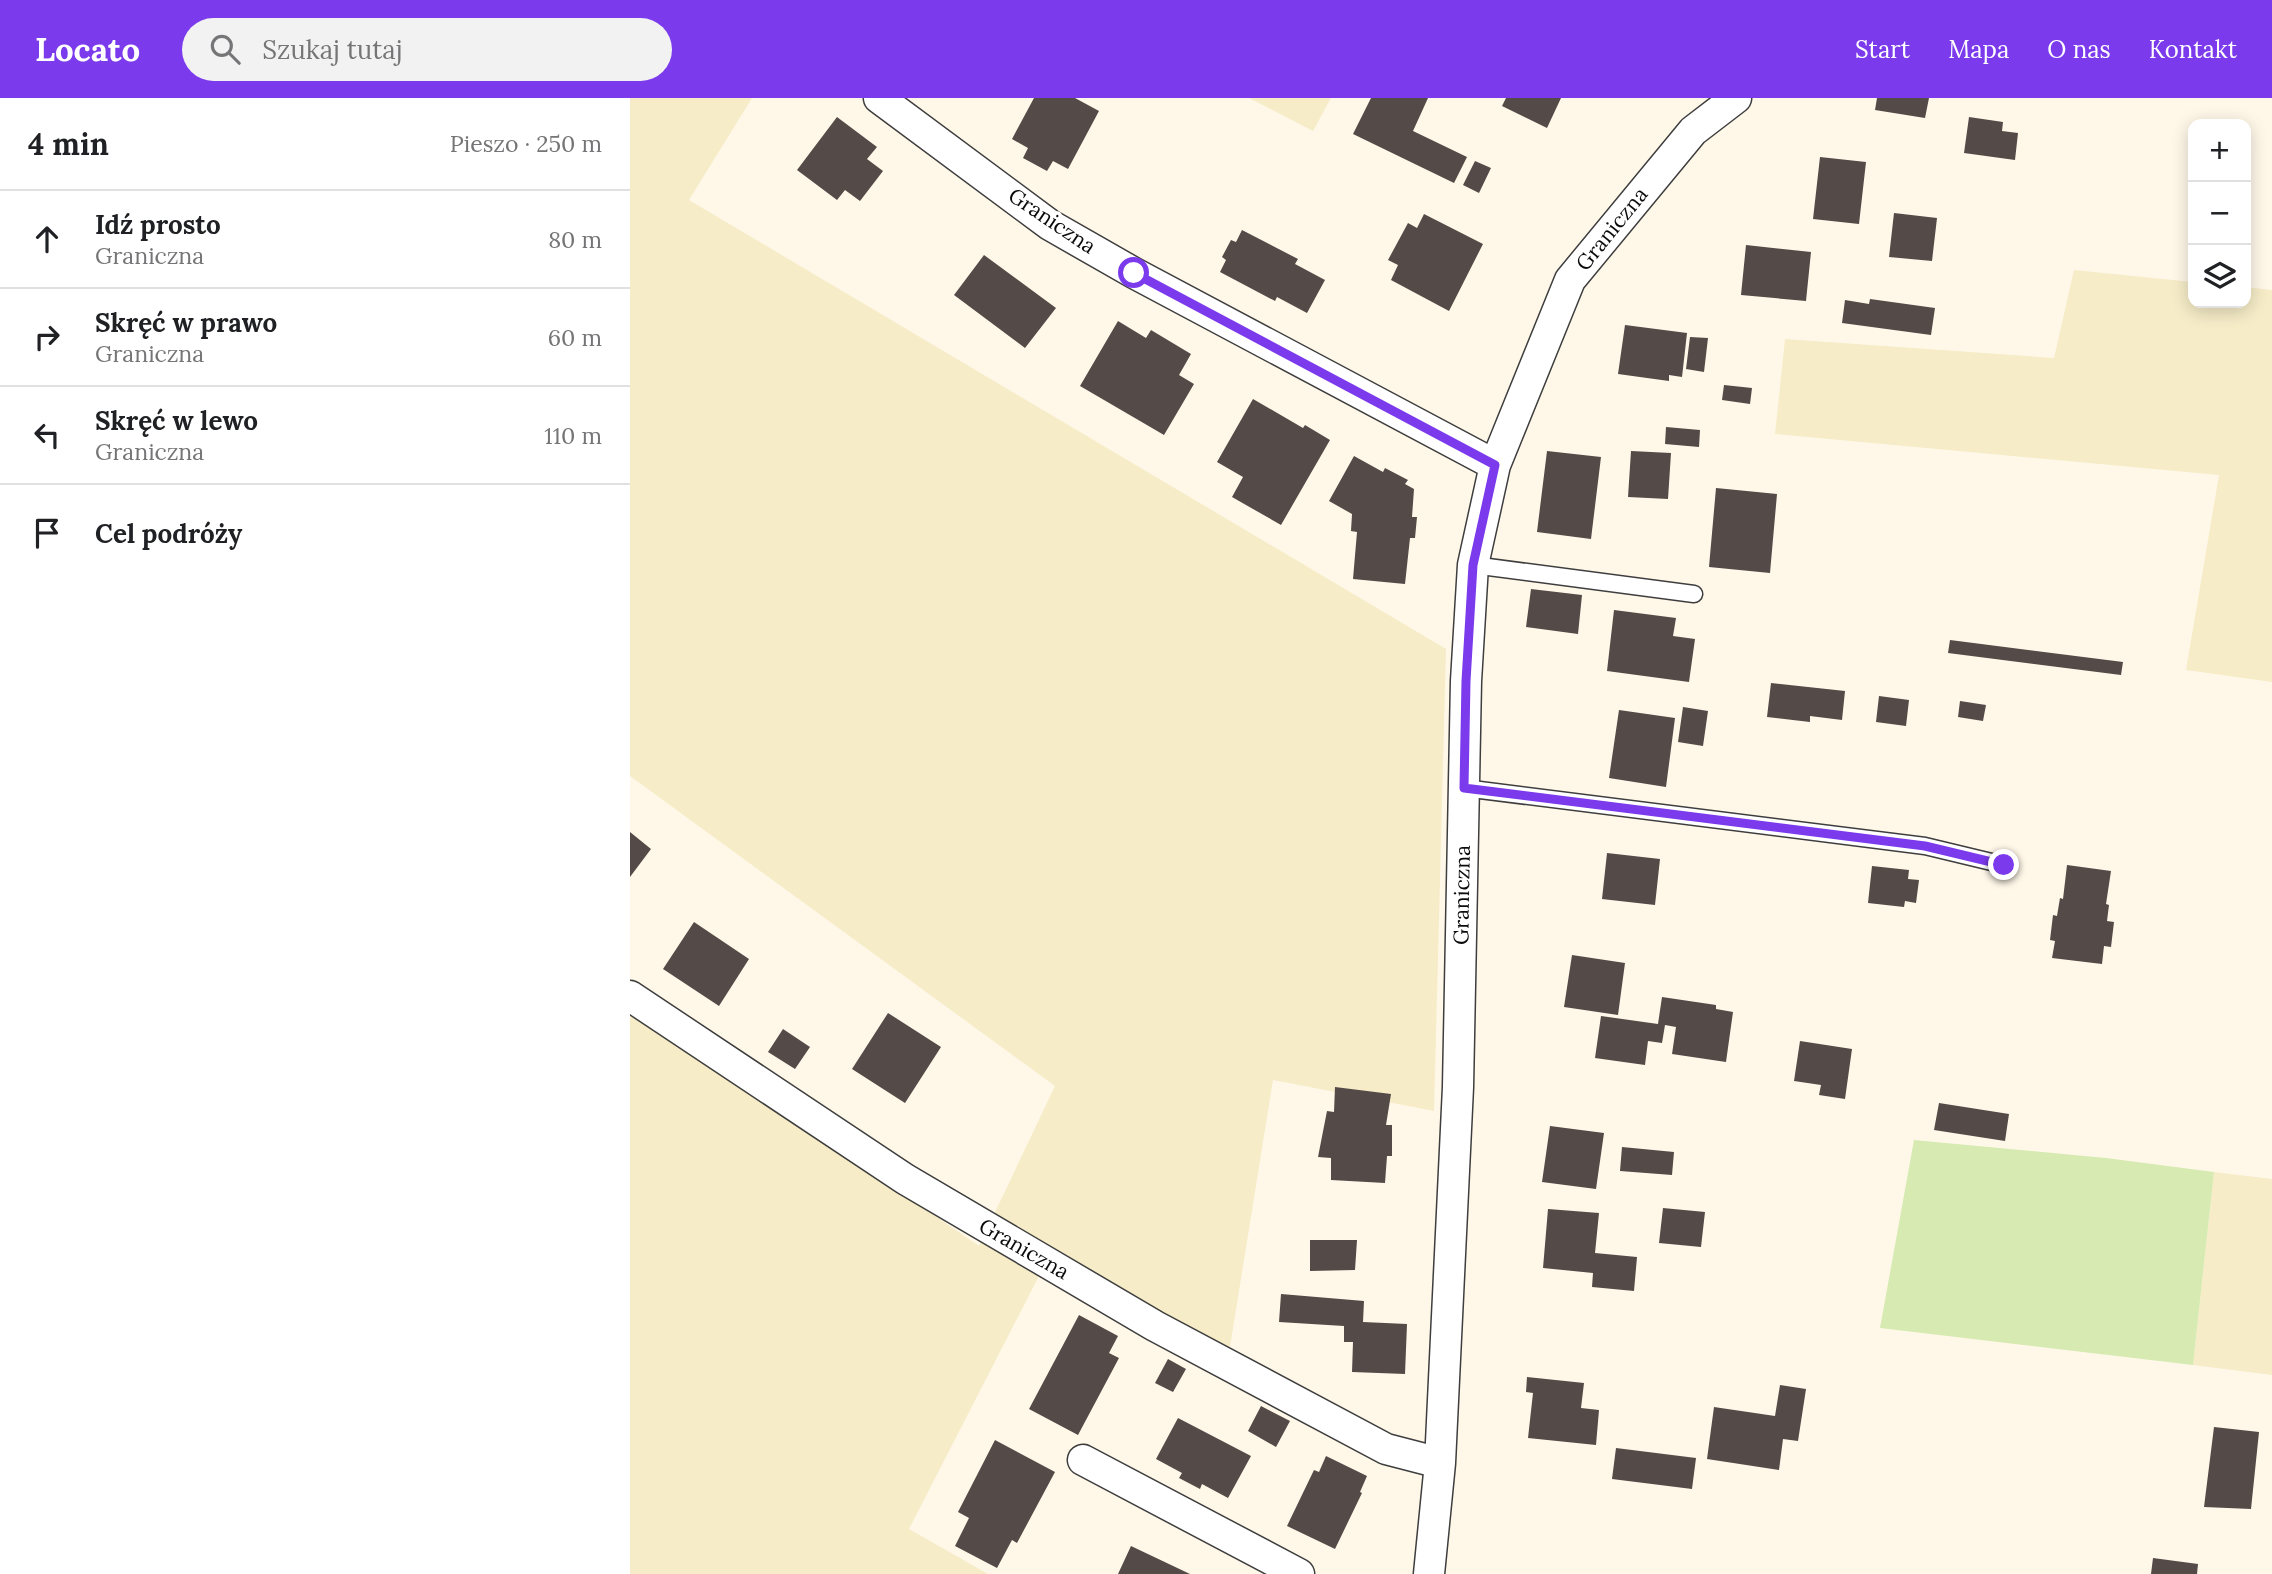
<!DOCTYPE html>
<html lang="pl">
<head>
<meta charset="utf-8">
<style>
	:root { --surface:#fff; --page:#f2f2f2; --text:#202124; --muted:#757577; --line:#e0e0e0; --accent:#7c3aed }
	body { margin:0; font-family:Lora,serif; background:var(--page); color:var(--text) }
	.controls { position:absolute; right:21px; top:21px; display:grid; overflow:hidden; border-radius:14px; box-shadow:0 4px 18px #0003 }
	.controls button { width:63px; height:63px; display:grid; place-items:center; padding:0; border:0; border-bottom:2px solid var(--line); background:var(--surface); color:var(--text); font:35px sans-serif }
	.stop { position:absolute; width:21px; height:21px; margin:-16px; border:5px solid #7c3aed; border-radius:50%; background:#fff }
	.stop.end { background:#7c3aed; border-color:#fff; box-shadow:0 2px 7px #0008 }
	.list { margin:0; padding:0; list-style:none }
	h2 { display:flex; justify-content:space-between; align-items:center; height:91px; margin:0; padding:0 28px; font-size:30px }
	h2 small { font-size:23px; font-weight:400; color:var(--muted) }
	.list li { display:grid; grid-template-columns:46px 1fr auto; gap:21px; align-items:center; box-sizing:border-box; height:98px; padding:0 28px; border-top:2px solid var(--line) }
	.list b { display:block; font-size:26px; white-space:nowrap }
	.list p { margin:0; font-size:23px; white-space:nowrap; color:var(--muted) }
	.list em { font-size:23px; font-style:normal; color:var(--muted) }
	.icon { flex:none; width:38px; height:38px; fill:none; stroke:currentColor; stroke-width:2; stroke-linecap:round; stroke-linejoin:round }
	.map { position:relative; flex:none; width:1642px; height:1476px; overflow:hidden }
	header { display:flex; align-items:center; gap:42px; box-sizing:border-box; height:98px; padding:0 35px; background:var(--accent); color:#fff }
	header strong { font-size:33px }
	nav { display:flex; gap:38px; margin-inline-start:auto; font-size:24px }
	.search { width:490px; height:63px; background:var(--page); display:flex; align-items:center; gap:18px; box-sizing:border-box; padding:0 24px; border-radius:38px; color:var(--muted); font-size:26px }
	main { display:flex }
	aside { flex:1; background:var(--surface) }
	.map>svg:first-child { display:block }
</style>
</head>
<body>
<header>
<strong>Locato</strong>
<div class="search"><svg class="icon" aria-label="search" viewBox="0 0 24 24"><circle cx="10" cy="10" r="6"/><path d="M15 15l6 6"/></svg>Szukaj tutaj</div>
<nav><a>Start</a><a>Mapa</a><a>O nas</a><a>Kontakt</a></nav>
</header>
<main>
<aside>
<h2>4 min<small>Pieszo · 250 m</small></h2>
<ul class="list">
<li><svg class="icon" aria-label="ahead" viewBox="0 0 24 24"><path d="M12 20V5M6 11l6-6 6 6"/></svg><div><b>Idź prosto</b><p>Graniczna</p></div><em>80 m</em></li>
<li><svg class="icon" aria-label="right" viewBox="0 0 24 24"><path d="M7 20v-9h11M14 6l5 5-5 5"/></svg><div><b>Skręć w prawo</b><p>Graniczna</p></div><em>60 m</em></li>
<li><svg class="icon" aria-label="left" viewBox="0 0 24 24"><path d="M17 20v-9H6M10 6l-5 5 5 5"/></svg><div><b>Skręć w lewo</b><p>Graniczna</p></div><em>110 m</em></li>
<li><svg class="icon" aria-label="arrive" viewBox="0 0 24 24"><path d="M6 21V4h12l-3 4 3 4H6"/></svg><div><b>Cel podróży</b></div></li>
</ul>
</aside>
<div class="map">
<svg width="1642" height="1476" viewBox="0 0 1642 1476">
	<rect width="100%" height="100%" fill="#fff8e9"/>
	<!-- farmland -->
	<path fill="#f6ecc8" d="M0,0H122L59,102L816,551L804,1013L643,982L600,1249L410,1176L279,1431L358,1476H0V908L349,1148L425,988L0,678Z
		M619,0H701L683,33Z
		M1444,172L1563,184V205H1616V189L1642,192V584L1556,572L1589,377L1145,336L1155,241L1424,260Z
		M1584,1074L1642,1081V1277L1563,1267Z"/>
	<!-- green -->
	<path fill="#d6eab2" d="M1284,1042L1476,1060L1584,1074L1563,1267L1250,1230Z"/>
	<!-- building -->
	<path fill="#544a47" d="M404,0H445L469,13L438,71L423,63L417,73L393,60L398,50L382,41Z
		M741,0H798L783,33L837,59L824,85L723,36Z
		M876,0H931L917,30L872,8Z
		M1247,0H1299L1295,20L1245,12Z
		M207,19L247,49L237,61L253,73L230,103L215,92L207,102L167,72Z
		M1339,19L1373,24L1372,33L1388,35L1385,62L1334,55Z
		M1190,59L1236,64L1229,126L1183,121Z
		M845,63L861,70L849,95L833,87Z
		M1264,115L1307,120L1302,163L1259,159Z
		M794,116L853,146L819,213L761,182L768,167L758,162L778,125L787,130Z
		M612,132L668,161L665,166L695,182L677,215L647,199L645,203L590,174L596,162L592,159L601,142L606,144Z
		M1116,147L1181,154L1176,203L1111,197Z
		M354,157L426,210L395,250L324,197Z
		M1240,201L1305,210L1301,237L1212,225L1215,202L1239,206Z
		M488,223L516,240L521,232L561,256L549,277L564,286L534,337L450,288Z
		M995,227L1057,235L1052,279L1039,277V283L988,276Z
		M1060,239L1078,240L1074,274L1056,271Z
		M1094,287L1122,290L1120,306L1092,302Z
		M623,301L673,330L675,327L700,342L651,427L602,399L613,379L587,364Z
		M1036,329L1070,332L1069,349L1035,346Z
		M917,353L971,359L961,441L907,434Z
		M1001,353L1041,355L1038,401L998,399Z
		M724,358L753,374L755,370L778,382L775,386L784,391L782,419H787L785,440H780L775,486L723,481L727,434L721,433L722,416L699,403Z
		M1086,390L1147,396L1140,475L1079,469Z
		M901,491L952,497L948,536L896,529Z
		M984,512L1046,520L1043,538L1065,541L1059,584L977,573Z
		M1320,542L1493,564L1491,577L1318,555Z
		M1141,585L1215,593L1212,622L1180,618V624L1137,619Z
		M1249,598L1279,602L1276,628L1246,624Z
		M1330,603L1356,607L1353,623L1328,619Z
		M1053,609L1078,613L1073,648L1048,644Z
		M989,612L1045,620L1036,689L979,680Z
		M0,734L21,751L0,779Z
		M977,755L1030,761L1025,807L972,801Z
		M1437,767L1481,773L1476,806L1479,807L1477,823L1484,824L1481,849L1474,848L1472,866L1422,860L1425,843L1420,842L1423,817L1427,818L1430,800L1433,801Z
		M1242,768L1279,772L1278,781L1289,782L1286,805L1275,803L1274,809L1238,805Z
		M64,824L119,861L89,908L33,871Z
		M942,857L995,865L988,917L934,909Z
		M1032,899L1086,907V911L1103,914L1096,964L1042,956L1046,929L1035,927L1032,945L1018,943L1015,967L965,960L971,918L1028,926Z
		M258,915L311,949L275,1005L222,971Z
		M153,931L180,949L165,971L138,954Z
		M1170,943L1222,951L1215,1001L1189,997L1191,987L1164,983Z
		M705,989L761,996L756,1027H762V1058H757L755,1085L701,1082V1060L688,1059L697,1013L704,1014Z
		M1309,1005L1379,1016L1375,1043L1304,1032Z
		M920,1028L974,1035L966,1091L912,1084Z
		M992,1049L1044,1054L1042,1077L990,1073Z
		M1033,1110L1075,1114L1071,1149L1029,1145Z
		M918,1111L969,1115L965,1155L1007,1159L1004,1193L962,1189L963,1175L913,1170Z
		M680,1142H727L725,1172L680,1173Z
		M651,1196L734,1203L733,1224L777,1226L775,1276L722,1274L723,1244H714V1228L649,1224Z
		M449,1217L488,1238L479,1255L489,1260L448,1337L399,1311Z
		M538,1261L556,1271L543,1294L525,1285Z
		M897,1279L954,1285L951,1310L969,1312L966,1347L898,1340L903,1295L896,1294Z
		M1150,1287L1176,1291L1168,1343L1153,1341L1149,1372L1077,1361L1084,1309L1145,1318Z
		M631,1308L660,1323L646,1349L618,1333Z
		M548,1320L621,1358L598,1400L572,1386L570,1391L549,1380L552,1375L526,1361Z
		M1584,1329L1629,1334L1621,1411L1574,1409Z
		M365,1342L425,1374L387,1445L382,1442L367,1470L325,1448L339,1420L328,1414Z
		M986,1350L1066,1360L1062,1391L982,1381Z
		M696,1358L737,1378L730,1394L732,1395L705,1451L657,1428L684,1372L689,1374Z
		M501,1448L560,1476H488Z
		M1523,1460L1568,1466L1567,1476H1521Z"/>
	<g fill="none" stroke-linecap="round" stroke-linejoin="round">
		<defs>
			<path id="service" d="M843,467L1064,496
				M834,690L1295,748L1374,767"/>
			<path id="minor" d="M249,0L420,127L504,175L865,367
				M0,898L275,1081L525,1228L756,1351L810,1365
				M453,1362L669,1476
				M799,1476L810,1365L828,989L836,583L843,467L865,367L940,182L1063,33L1106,0"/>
		</defs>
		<!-- service casing -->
		<use href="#service" stroke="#3e3e3e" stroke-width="19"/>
		<!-- minor casing -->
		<use href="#minor" stroke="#3e3e3e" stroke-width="33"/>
		<!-- service -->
		<use href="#service" stroke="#fff" stroke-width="16"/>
		<!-- minor -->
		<use href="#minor" stroke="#fff" stroke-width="30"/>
	</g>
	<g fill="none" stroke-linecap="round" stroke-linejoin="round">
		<!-- route -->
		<path stroke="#7c3aed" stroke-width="9" d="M504,175L865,367L843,467L836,583L834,690L1295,748L1374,767"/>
	</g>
	<g text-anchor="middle" stroke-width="7" stroke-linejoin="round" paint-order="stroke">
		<!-- street labels -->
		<g font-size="21" fill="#0b0b0b" stroke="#fff">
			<text transform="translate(422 123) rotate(34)" y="7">Graniczna</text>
			<text transform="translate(982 131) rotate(-51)" y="7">Graniczna</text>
			<text transform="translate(832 797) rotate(-89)" y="7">Graniczna</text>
			<text transform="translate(394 1151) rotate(30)" y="7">Graniczna</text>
		</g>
	</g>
</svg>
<div class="controls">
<button>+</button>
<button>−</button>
<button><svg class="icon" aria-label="layers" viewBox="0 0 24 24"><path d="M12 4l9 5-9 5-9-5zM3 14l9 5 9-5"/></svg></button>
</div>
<div class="stop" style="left:504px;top:175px"></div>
<div class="stop end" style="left:1374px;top:767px"></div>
</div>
</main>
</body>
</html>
